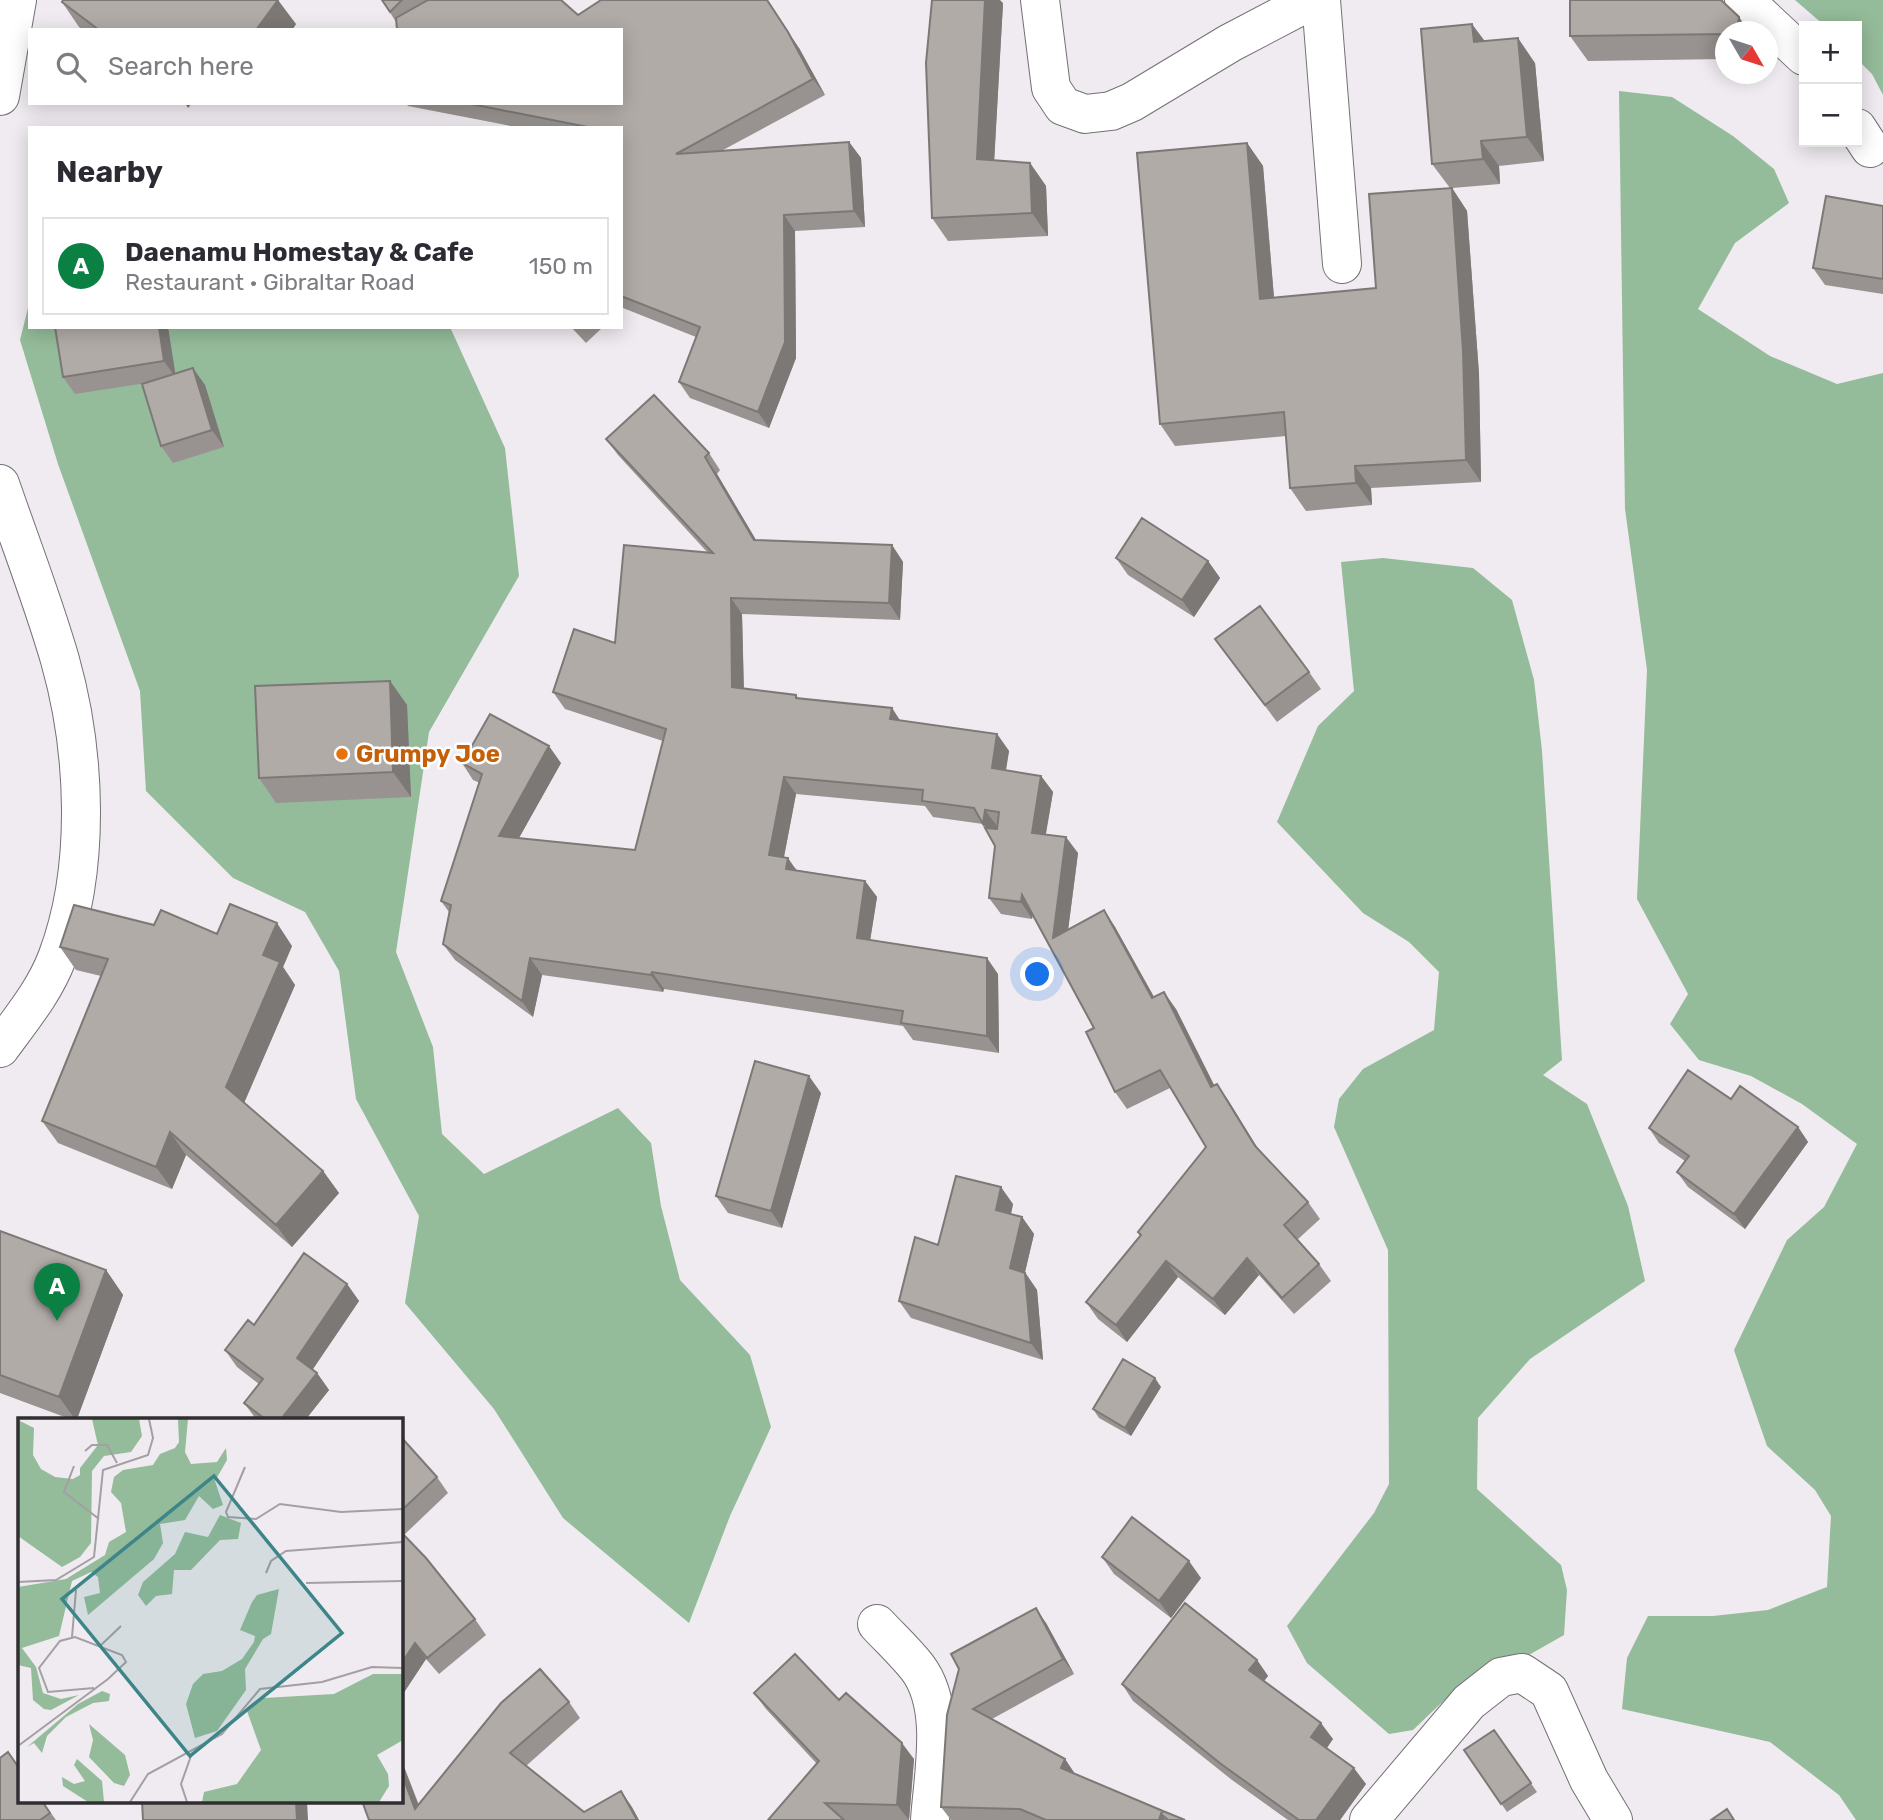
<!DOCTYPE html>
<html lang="en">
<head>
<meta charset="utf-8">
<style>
	:root { --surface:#fff; --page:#f7f7f7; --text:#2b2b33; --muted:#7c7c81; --line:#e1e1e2; --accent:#0b8043 }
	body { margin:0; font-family:Rubik,sans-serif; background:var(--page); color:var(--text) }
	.controls { position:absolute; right:21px; top:21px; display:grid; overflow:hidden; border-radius:0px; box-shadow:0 4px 18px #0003 }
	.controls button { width:63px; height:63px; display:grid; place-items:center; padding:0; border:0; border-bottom:2px solid var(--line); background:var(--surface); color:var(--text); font:35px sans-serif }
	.compass { position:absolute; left:1715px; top:21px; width:63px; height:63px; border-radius:50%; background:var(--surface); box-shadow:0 4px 18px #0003; rotate:129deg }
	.you { position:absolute; left:1038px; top:975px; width:24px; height:24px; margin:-18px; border:5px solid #fff; border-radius:50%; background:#1a73e8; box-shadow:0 0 0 10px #1a73e833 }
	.badge { display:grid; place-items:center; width:46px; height:46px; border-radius:50%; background:var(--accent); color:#fff; font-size:23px; font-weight:700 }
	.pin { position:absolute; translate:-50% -58px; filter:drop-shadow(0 2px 4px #0008) }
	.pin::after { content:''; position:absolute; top:37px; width:24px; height:21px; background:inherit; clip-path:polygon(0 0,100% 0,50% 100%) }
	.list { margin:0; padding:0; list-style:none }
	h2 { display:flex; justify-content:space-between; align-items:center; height:91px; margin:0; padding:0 28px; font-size:30px }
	h2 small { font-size:23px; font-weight:400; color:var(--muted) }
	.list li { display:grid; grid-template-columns:46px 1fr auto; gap:21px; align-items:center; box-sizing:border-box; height:98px; margin:0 14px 14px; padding:0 14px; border:2px solid var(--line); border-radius:0px }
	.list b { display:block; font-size:26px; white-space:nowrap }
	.list p { margin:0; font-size:23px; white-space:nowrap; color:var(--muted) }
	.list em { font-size:23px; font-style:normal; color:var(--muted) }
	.icon { flex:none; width:38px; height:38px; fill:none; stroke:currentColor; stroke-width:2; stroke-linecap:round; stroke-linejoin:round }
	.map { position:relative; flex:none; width:1883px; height:1820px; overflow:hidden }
	.search { position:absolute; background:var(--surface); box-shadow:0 4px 18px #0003; left:28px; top:28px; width:595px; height:77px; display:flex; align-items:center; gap:18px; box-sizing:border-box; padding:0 24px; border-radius:0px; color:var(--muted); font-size:26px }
	.panel { position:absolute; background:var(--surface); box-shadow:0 4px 18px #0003; left:28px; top:126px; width:595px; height:203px; border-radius:0px }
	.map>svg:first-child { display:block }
</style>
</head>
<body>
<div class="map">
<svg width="1883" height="1820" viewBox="0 0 1883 1820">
	<rect width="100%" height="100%" fill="#efebf0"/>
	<!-- forest -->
	<path fill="#94bb9a" d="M1795,0H1883V95L1872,74L1857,59V26H1825Z
		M1619,91L1672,97L1733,136L1774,169L1789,203L1735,243L1698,309L1770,356L1837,384L1883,373V1820H1856L1839,1795L1770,1742L1622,1709L1627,1658L1648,1616H1713L1768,1610L1827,1587L1831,1516L1815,1490L1767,1446L1734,1350L1787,1240L1824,1207L1857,1144L1802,1104L1751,1076L1699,1060L1670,1024L1688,994L1637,899L1647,670L1625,509Z
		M30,300V327H450L505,448L519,576L429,732L405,893L396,952L433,1047L442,1134L484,1174L618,1108L651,1143L661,1206L680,1280L750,1355L771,1427L730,1516L689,1623L563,1518L494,1409L405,1303L419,1216L356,1099L339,971L305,912L233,878L146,791L140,691L58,464L20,340Z
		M1383,558L1473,568L1512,600L1534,680L1542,751L1562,1060L1543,1075L1587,1104L1628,1206L1645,1281L1530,1359L1478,1418L1477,1489L1561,1565L1567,1590L1564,1635L1520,1660L1455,1690L1413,1730L1389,1734L1307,1663L1287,1626L1374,1513L1389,1484L1388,1250L1334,1127L1339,1099L1363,1069L1434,1030L1439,972L1409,942L1363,913L1277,822L1318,726L1354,691L1341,562Z"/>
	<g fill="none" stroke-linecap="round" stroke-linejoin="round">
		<defs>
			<path id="minor" d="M1040,0L1051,88L1063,106L1085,114L1111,111L1132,102L1230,43L1312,0
				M1321,0L1342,264
				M1744,0L1804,56
				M0,96L17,0
				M1857,128L1870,148
				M0,484C20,542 43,601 60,660C86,752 91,869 57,958C44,992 21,1019 0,1048
				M877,1624C890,1638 905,1652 917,1667C948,1707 933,1774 930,1820
				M1369,1820L1469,1702L1501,1677L1522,1673L1549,1691L1589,1780L1613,1820"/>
		</defs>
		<!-- minor casing -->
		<use href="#minor" stroke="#747075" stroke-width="40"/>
		<!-- minor -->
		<use href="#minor" stroke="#fff" stroke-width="38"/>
	</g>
	<!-- wall -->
	<path fill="#989390" d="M382,0H561L578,15L799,48L825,95L723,150L849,142L861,158L865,227L795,231L796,358L769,428L690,398L679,382L696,337L623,308L621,309V128H521L408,106L406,103H621L396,22Z
		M62,2L296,24L292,30H83L79,27Z
		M1003,3L994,161L1030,163L1046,186L1048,236L948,241L932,218Z
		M1739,17L1749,32H1726V59L1588,61L1570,36Z
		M1484,41L1535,63L1544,161L1499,166L1500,184L1452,188L1467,211L1479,374L1481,482L1371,488L1372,505L1306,511L1290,488L1286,436L1175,446L1160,424L1247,143L1263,166L1274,298L1376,288L1450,188L1432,164Z
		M1883,206V294L1825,285L1813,268Z
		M55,327H168L175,374L205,385L224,447L173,463L161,446L146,383L75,394L63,377Z
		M571,327H603L586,343Z
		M606,439L709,453L720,470L717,474L756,540L892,545L903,562L900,620L742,614L744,688L796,695L799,699L892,708L900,721L997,734L1009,751L1006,771L1041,776L1053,792L1046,834L1078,853L1068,930L1104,910L1115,927L1154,997L1176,1009L1214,1085L1228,1100L1259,1151L1308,1202L1320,1219L1297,1240L1319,1264L1331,1281L1294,1314L1259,1275L1225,1315L1178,1277L1127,1342L1098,1319L1086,1302L1140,1236L1138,1232L1206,1147L1170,1088L1127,1109L1115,1092L1094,1028L1033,915L1032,919L1001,914L989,898L995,846L983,824L933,817L925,806L796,794L784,857L797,870L865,881L877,897L870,940L998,974L999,1053L913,1040L903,1026L664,989L663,992L542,975L533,1017L455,960L443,944L449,912L441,901L480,783L473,780L462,763H561L519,838L635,850L663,741L565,709L553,692L615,643L708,553L618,455Z
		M1116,558L1208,561L1220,578L1194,617L1128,575Z
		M1215,639L1309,672L1321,689L1277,722Z
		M390,681L407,705L411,797L276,803L259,778Z
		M154,925L292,946L283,967L295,985L244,1103L323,1171L339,1193L292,1247L186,1155L172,1189L58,1143L42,1121L101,976L76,970L60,947Z
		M821,1093L782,1228L728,1213L716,1196Z
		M1731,1099L1798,1127L1808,1142L1745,1229L1688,1187L1677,1172L1685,1161L1659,1143L1649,1128Z
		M1013,1204L1011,1214L1022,1217L1034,1234L1025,1272L1037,1290L1043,1360L911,1318L899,1301L938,1245Z
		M0,1231L106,1270L123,1295L77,1419H70L0,1393Z
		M347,1284L359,1301L312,1370L317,1373L329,1390L306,1419H256L244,1403L259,1384L237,1367L225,1350L254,1325Z
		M1161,1387L1131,1436L1099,1418L1093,1409Z
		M401,1437L437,1477L448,1493L404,1535L475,1619L486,1635L439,1674L426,1659L401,1697Z
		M1102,1557L1201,1578L1171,1618L1114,1574Z
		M1046,1623L1074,1674L992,1719L1065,1759L1075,1774L1185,1820H951L941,1807L947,1715Z
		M1257,1660L1268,1676L1264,1681L1333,1739L1327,1748L1366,1784L1340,1820H1288L1232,1780L1133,1701L1122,1684Z
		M754,1693L839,1700L914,1759L909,1820H768L817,1764L766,1709Z
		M569,1702L580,1718L526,1766L584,1812L621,1791L639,1820H369L401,1801V1759L419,1805Z
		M1494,1730L1537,1792L1507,1812L1464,1750Z
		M42,1801L56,1820H0Z"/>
	<!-- shaded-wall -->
	<path fill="#7c7875" d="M278,0L296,24L292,30H256Z
		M767,0L799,48L825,95L813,79Z
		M985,0H1000L1003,3L993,182L977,159Z
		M1739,17L1749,32H1737Z
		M1472,24L1490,48L1474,42Z
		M1518,38L1535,63L1544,161L1527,137Z
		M185,103H192L188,108Z
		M1481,141L1499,166L1500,184L1483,159Z
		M849,142L861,158L865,227L854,211Z
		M1247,143L1263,166L1276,322L1260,299Z
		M1030,163L1046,186L1048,236L1032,213Z
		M1452,188L1467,211L1479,374L1481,482L1466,460Z
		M784,215L795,231L796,358L769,428L758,412Z
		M159,327H168L176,378L164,361Z
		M193,368L205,385L224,447L212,430Z
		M705,457L717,474L766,557L754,540Z
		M1355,466L1371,488L1372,505L1356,483Z
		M892,545L903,562L900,620L889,603Z
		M1208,561L1220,578L1194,617L1182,600Z
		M731,598L742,614L744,703L732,687Z
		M390,681L407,705L411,797L393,772Z
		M892,708L903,725L890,719Z
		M997,734L1009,751L1003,785L992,768Z
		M549,746L561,763L511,852L499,836Z
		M1041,776L1053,792L1043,849L1032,833Z
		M784,777L796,794L781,872L769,855Z
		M985,810L997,826L995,841L983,824Z
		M1066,837L1078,853L1065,954L1053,938Z
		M788,858L799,874L786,869Z
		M865,881L877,897L868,954L857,938Z
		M1022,895L1033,912L1032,919L1021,902Z
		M1104,910L1115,927L1164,1015L1152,998Z
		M277,923L292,946L283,967L295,985L241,1110L226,1087L263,955Z
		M530,958L542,975L533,1017L522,1001Z
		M987,958L998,974L999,1053L987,1036Z
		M652,972L664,989L663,992L651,975Z
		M1164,992L1176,1009L1223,1103L1211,1087Z
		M809,1076L821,1093L782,1228L771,1211Z
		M1217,1084L1228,1100L1267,1163L1255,1146Z
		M1798,1127L1808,1142L1745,1229L1734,1214Z
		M170,1132L186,1155L172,1189L156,1167Z
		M323,1171L339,1193L292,1247L276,1225Z
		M1001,1187L1013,1204L1008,1227L996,1210Z
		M1022,1217L1034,1234L1022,1285L1010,1268Z
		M1247,1258L1259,1275L1225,1315L1213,1299Z
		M1166,1261L1178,1277L1127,1342L1116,1325Z
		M106,1270L123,1295L77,1419H75L59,1397Z
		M1025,1273L1037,1290L1043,1360L1031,1343Z
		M347,1284L359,1301L309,1375L297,1358Z
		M317,1373L329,1390L306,1419H281Z
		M1155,1378L1161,1387L1131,1436L1125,1428Z
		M1189,1561L1201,1578L1171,1618L1159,1601Z
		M1036,1608L1046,1623L1074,1674L1063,1659Z
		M415,1643L426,1659L401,1697V1664Z
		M1257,1660L1268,1676L1260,1686L1249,1670Z
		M1321,1723L1333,1739L1323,1753L1311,1737Z
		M902,1743L914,1759L909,1820L897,1805Z
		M401,1759L424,1820L415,1809L401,1772Z
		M1065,1759L1075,1774L1061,1768Z
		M1354,1768L1366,1784L1340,1820H1316Z
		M621,1791L632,1807L639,1820H637Z
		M296,1801H307L308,1820H297Z
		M1161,1814L1165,1820H1159Z"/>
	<!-- building -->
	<path fill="#b1aba7" stroke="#7c7875" stroke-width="2" d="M63,0H278L256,30H99L62,2Z
		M382,0H402L390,12Z
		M428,0H561L578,15L601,0H767L788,32L813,79L676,154L849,142L854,211L784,215L785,342L758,412L679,382L700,327L621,296V128H588V127L466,103H621V30H397L396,18Z
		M932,0H985L977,159L1030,163L1032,213L932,218L926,63Z
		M1570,0H1721L1739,17L1737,32H1726V34L1570,36Z
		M1472,24L1474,42L1518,38L1527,137L1481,141L1483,159L1432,164L1421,29Z
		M1247,143L1260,299L1376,288L1369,194L1452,188L1463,351L1466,460L1355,466L1356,483L1290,488L1284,412L1160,424L1137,153Z
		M1826,196L1883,206V279L1813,268Z
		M55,327H159L164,361L63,377Z
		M193,368L212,430L161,446L142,384Z
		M654,395L709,453L705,457L754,540L892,545L889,603L731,598L732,687L796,695V698L892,708L890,719L997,734L992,768L1041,776L1032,833L1066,837L1053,938L1104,910L1152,998L1164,992L1211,1087L1217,1084L1255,1146L1308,1202L1284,1225L1319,1264L1282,1298L1247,1258L1213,1299L1166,1261L1116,1325L1086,1302L1141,1235L1138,1232L1206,1147L1160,1070L1115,1092L1086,1032L1094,1028L1022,895L1021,902L989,898L995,846L985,828L997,829L999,812L985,810L983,824L974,808L922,801L923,790L784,777L769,855L788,858L786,869L865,881L857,938L987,958V1036L901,1023L903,1011L652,972L651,975L530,958L522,1001L443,944L451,905L441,901L482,774L462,763L490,714L549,746L499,836L635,850L666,729L553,692L574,629L615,643L624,545L713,553L606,439Z
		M1142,518L1208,561L1182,600L1116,558Z
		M1260,606L1309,672L1265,705L1215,639Z
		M390,681L393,772L259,778L255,686Z
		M230,904L277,923L263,955L280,962L226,1087L323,1171L276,1225L170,1132L156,1167L42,1121L108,959L60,947L74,905L154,925L161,910L217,934Z
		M755,1061L809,1076L771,1211L716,1196Z
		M1688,1070L1731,1099L1740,1086L1798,1127L1734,1214L1677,1172L1689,1156L1649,1128Z
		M956,1176L1001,1187L996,1210L1022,1217L1010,1268L1025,1273L1031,1343L899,1301L915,1237L938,1245Z
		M0,1231L106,1270L59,1397L0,1375Z
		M304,1253L347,1284L297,1358L317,1373L281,1419H265L244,1403L263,1379L225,1350L248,1320L254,1325Z
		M1123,1359L1155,1378L1125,1428L1093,1409Z
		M401,1437L437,1477L401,1511Z
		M1132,1517L1189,1561L1159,1601L1102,1557Z
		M401,1532L426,1558L475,1619L427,1658L415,1643L401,1664Z
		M1185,1603L1257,1660L1249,1670L1321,1723L1311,1737L1354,1768L1316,1820H1299L1221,1764L1122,1684Z
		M1036,1608L1063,1659L973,1709L1065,1759L1061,1768L1163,1811L1161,1814L1163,1811L1185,1820H1168L1161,1814L1159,1820H1046L1020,1809L941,1807L947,1715L959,1669L951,1654Z
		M795,1654L839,1700L846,1693L902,1743L897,1805L825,1803L844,1820H768L819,1761L754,1693Z
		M540,1669L569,1702L510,1753L584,1812L621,1791L637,1820H369L362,1801H401V1772L415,1809L501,1703Z
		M1494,1730L1531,1783L1501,1804L1464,1750Z
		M8,1752L19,1768V1801H42L50,1813L40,1820H0V1758Z
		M142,1801H296L297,1820H143Z
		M1727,1809L1734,1820H1711Z"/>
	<!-- markers -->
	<circle fill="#e8710a" stroke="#fff" stroke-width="2.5" cx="342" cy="754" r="7"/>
	<g text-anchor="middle" stroke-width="5" stroke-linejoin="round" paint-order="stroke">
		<!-- food labels -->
		<g font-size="24" font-weight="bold" fill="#c56008" stroke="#fff" text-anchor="start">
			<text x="356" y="762">Grumpy Joe</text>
		</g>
	</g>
	<!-- overview -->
	<g transform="translate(18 1418)">
		<rect width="385" height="385" fill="#efebf0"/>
		<path d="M74,1H121L124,18L113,34L86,38L74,53L73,125L62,139L44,149L0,118V2L16,10L15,37L23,51L37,59L55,61L62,57V50L80,27ZM160,1H170L167,34L173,46L199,44L208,30L209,42L197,63L205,87L195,91L181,78L167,102L142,106L145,125L136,141L70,197L66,179L82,175L80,159L73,154L54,163L41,218L4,230L18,249L25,275L43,281L61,277L33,292L26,291L15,282L13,250L0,247V169L48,161L87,137L91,124L108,114L103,85L93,74L96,59L105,52L135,47L142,36L157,30L161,24ZM202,97L223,105L220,121L202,122L173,152H156L154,176L138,178L128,188L120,177L125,164L157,136L167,114L190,119ZM261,171L253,216L245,221L227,251L228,272L199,313L177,320L168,286L175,266L185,256L204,253L224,241L236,224L237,218L222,212L234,184L239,177ZM355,256H385V322L359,337L370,356L371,368L361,384H184L186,374L219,366L243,332L229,293L238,284L246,280L316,276ZM84,273L92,276L91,283L75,285L48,299L29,318L24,335L16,325L9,329L60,286ZM71,306L107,337L112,357L106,368L96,365L71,339L75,322ZM59,341L84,363L86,384H70L45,368L44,359L56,366L67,363L56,347Z" fill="#94bb9a"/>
		<path fill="none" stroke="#a39fa4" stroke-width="2" d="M67,33L74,27H89L99,45M56,48L46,74L81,101M227,49L208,94L210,99L238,101L262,86L323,94L385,91M248,155L253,143L268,133L385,124M0,164L38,162L76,139L85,52L130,37L135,20L131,1M288,165L385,163M54,219L58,172M82,228L103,208M0,328L90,261L108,244L104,237L57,219L42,223L21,250L30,274L76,270M112,384L130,356L204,316L242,271L304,264L354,249L385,250M169,384L163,366L174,335"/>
		<path fill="#3d8589" fill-opacity="0.15" stroke="#3d8589" stroke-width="3.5" d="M196,58L324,215L172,338L44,181Z"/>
		<rect width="385" height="385" fill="none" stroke="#302e31" stroke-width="3.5"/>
	</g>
</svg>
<div class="controls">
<button>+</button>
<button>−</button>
</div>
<svg class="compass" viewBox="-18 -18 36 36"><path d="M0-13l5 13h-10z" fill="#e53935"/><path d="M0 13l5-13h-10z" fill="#7c7c81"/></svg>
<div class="you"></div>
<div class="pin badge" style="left:57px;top:1321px">A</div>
<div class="search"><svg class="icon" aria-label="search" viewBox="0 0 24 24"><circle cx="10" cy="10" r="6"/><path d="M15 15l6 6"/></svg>Search here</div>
<section class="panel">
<h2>Nearby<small></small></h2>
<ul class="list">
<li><span class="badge">A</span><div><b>Daenamu Homestay &amp; Cafe</b><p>Restaurant · Gibraltar Road</p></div><em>150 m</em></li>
</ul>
</section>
</div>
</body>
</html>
